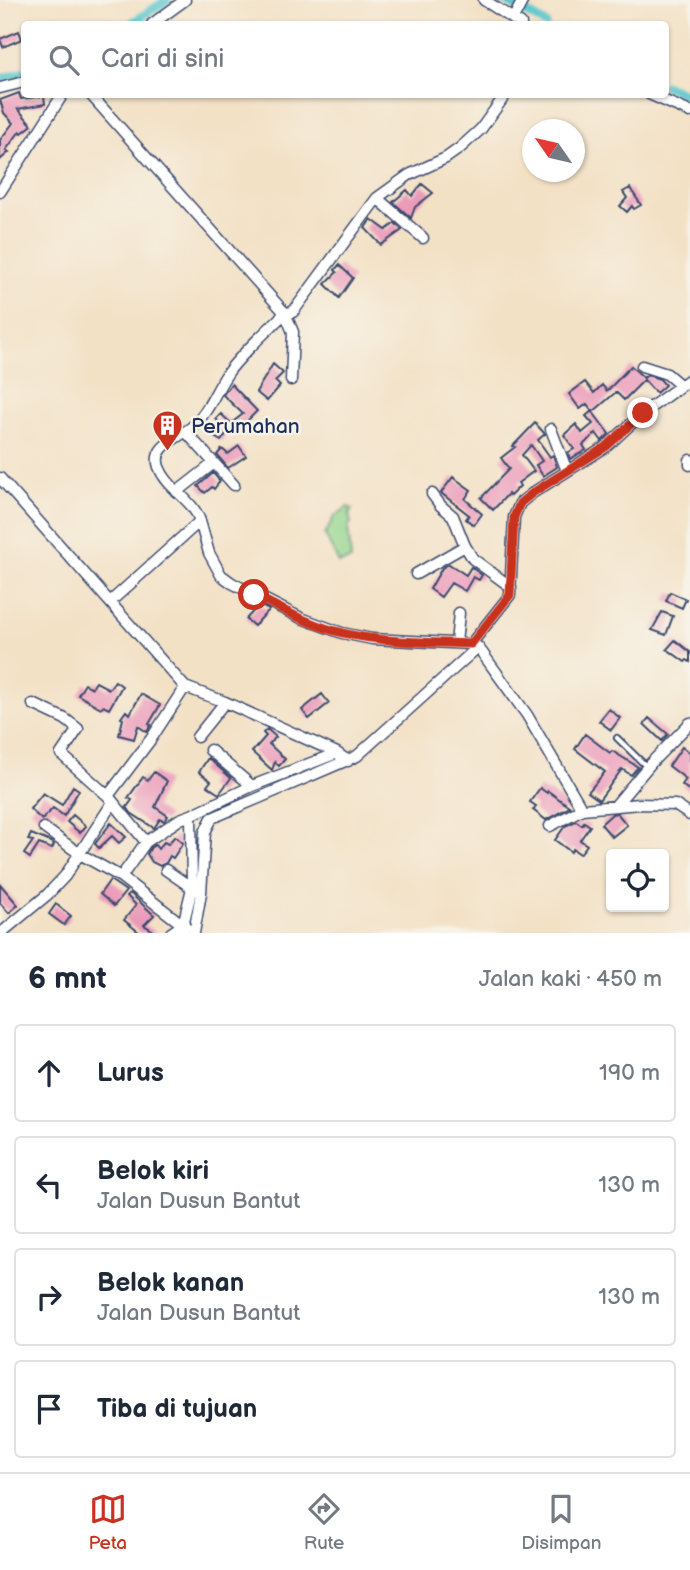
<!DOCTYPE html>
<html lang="id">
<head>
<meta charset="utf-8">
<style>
	:root { --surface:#fff; --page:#f6f6f7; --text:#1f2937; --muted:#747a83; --line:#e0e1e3; --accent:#c8321e }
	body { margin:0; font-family:"Balsamiq Sans",sans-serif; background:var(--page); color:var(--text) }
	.controls { position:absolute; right:21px; bottom:21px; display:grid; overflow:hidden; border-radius:7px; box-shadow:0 2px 5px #0004 }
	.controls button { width:63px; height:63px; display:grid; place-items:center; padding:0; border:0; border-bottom:2px solid var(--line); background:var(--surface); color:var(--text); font:35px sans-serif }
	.compass { position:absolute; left:522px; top:119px; width:63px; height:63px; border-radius:50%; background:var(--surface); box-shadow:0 2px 5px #0004; rotate:304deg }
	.stop { position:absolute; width:21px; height:21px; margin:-16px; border:5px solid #c8321e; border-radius:50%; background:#fff }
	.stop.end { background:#c8321e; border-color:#fff; box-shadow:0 2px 7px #0008 }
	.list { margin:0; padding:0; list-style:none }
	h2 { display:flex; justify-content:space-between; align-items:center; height:91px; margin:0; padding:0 28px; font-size:30px }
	h2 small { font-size:23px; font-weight:400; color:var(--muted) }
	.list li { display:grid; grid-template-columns:46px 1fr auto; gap:21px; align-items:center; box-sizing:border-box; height:98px; margin:0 14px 14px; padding:0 14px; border:2px solid var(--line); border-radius:7px }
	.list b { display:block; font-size:26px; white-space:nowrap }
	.list p { margin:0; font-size:23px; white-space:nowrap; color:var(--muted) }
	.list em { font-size:23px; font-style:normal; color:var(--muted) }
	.icon { flex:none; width:38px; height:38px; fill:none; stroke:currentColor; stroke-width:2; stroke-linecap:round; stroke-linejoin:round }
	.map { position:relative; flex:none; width:690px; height:933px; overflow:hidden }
	.search { position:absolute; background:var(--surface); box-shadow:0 2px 5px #0004; left:21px; right:21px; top:21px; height:77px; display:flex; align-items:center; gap:18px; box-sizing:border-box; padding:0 24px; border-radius:7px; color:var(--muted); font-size:26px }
	.sheet { height:539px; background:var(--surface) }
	nav { display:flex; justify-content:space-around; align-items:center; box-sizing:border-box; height:98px; border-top:2px solid var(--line); background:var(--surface); font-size:19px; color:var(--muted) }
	nav a { display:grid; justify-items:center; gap:4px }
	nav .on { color:var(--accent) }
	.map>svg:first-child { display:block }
</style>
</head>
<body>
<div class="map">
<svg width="690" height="933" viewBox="0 0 690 933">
	<rect width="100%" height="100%" fill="#f7f3e8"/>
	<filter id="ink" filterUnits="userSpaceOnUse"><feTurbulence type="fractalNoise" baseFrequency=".0143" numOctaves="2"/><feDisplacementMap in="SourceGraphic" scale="14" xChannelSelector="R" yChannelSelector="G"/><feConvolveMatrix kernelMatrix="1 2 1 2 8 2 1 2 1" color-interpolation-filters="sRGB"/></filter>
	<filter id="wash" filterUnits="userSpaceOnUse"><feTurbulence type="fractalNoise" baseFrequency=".00686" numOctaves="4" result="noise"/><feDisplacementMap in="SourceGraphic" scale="28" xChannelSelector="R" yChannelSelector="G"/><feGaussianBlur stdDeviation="1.57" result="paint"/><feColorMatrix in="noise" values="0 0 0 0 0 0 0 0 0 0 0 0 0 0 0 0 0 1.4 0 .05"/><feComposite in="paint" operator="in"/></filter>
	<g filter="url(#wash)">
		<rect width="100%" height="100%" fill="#f3e1c6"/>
		<!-- green -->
		<path fill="#94d58c" stroke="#588275" stroke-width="2" d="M348,507L352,509L349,515L351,523L348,527L351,560L339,563L325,535L334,517Z"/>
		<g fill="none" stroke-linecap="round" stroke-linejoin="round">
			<!-- canal -->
			<path stroke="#59c6cd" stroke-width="9" d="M505,0L546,24
				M130,24L167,0
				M0,79L24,72
				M666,86L690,96"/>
		</g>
		<g id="blocks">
			<!-- building -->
			<path fill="#eb9bba" d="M19,31L22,39L3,47L0,39Z
				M19,93L21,99L44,96L45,104L18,109L32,125L22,133L20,131L6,150L9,152L0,160V140L13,123L4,113L0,100Z
				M422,184L433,193L415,207L411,218L393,202L407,190L412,196Z
				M630,188L641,205L634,209L632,206L627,212L620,206L627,198L623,192Z
				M371,219L386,230L395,223L402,230L381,245L365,228Z
				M339,265L353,278L339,298L325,284L337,272L335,270Z
				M273,364L283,373L275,381L280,386L267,401L256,392Z
				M631,366L644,378L647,375L660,379L665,385L656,393L644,380L624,400L616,392L593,412L587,404L580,409L569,394L585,382L594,393L602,385L607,391Z
				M231,384L257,411L239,429L233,422L243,414L223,395Z
				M592,411L609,434L602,441L596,433L583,445L586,450L570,459L568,453L574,449L564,435L576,424L582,433L593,424L586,416Z
				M221,414L233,425L221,441L211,435L219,422L216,419Z
				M535,423L545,434L538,440L550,457L553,455L557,467L543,476L536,465L542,461L531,445L522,455L534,471L518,483L520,486L510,496L508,494L493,510L481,498L509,469L501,458L515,447L513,446Z
				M239,446L246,456L228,468L217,455L222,449L228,454Z
				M213,473L220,481L214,489L212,487L205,493L198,486Z
				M453,477L471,490L465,499L482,514L474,525L466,519L469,515L441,493Z
				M449,564L466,575L471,567L482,575L479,580L473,577L465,591L451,583L441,597L430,589L442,568Z
				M670,592L686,599L682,608L666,601Z
				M259,605L269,610L254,626L246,619Z
				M662,612L673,616L666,635L652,630Z
				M675,640L690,652V662L687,660L685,662L667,649Z
				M115,681L122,686L109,709L103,706L101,708L78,695L85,684L92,688L96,682L109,689Z
				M141,694L160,705L149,724L151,725L147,732L138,726L134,739L119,735L123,719L121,718L126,711L130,714Z
				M322,694L329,703L309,719L302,710Z
				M609,709L620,718L611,730L599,721Z
				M649,718L668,734L662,741L644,724Z
				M267,729L276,737L269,744L285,759L279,766L275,762L272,770L252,752L266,736L263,733Z
				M585,734L610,753L612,751L638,767L631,775L622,769L599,800L588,792L605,772L575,749Z
				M682,747L690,753V791L682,785L686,779L669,766Z
				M208,758L231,778L219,794L207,786L211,781L199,772Z
				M154,772L167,781L155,807L168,816L164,821L160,819L154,828L131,813L127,807L132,800L128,798L143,777L148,780Z
				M73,786L79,790L64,816L53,808L42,820L30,809L43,793L62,805Z
				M540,788L547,793L548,791L570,807L546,820L533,810L536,806L530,802Z
				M617,813L627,825L612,837L601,824L612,814Z
				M73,815L86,826L80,833L67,822Z
				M576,821L582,825L584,822L590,826L580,840L587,845L580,854L573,849L571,852L555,840L565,826Z
				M111,823L126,837L119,843L112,836L99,848L95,844Z
				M31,834L51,842L54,845L52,849L39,844L30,858L24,854L33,841L28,840Z
				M175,836L183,843L173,858L170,856L166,863L160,866L152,862L147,854L151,847L155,845L158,849L164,842L168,844Z
				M110,880L126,891L114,906L100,894Z
				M0,884L18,905L9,913L0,903Z
				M130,893L154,915L144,925L157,933H140L124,920L136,905L127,896Z
				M56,904L71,916L64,925L49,914Z"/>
		</g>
	</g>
	<g filter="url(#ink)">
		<use href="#blocks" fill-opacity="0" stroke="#3b4a6e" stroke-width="2"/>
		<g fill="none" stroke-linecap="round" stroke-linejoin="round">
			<defs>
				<path id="lane" d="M617,738L646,766"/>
				<path id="street" d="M484,0L521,24
					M513,19L523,0
					M152,24L185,0
					M0,88L24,82
					M90,94L285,313L293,332L291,380
					M649,94L690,112
					M0,192L63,94
					M377,198L423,238
					M642,366L667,374L680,385
					M551,429L567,471
					M186,432L234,485
					M690,460V465
					M0,478L185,687L225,702L337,753L348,761
					M177,492L214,463
					M432,494L441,506L453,516L465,546L473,559L511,587
					M200,521C193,499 167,489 159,467C151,445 182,437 194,425C210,410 216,389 229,371C245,350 266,332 285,313L293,312L377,198L409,175L446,158L460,148L481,129L506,94
					M416,574L465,546
					M110,602L200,521L209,553L221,575L232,583L301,618L342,633L372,639L471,644L478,647L527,715L582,809
					M456,643L459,613
					M471,644L510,595L514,517L520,503L534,492L607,446L643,413L690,379
					M33,704L65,719L78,729L61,754L108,796L146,842L121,877
					M197,737L225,702
					M210,750L252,786
					M108,796L151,739L185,687
					M615,806L651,763L690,723
					M550,826L582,809L640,804L675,805L690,815
					M44,828L80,854L121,877L183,925L192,888L191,815L252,786L337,753
					M146,842L180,819L191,815
					M166,870L192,888
					M1,933L47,895L65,876L113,802
					M171,933L183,925L186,928
					M194,933L201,893L205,832L212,818L357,756L478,647"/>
			</defs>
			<!-- lane casing -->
			<use href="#lane" stroke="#3b4a6e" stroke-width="8"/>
			<!-- street casing -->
			<use href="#street" stroke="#3b4a6e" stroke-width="13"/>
			<!-- lane -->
			<use href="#lane" stroke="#fff" stroke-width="4.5"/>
			<!-- street -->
			<use href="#street" stroke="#fff" stroke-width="10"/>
		</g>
	</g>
	<g fill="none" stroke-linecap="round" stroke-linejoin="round" filter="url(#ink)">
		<!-- route -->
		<path stroke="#c8321e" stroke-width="9" d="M254,595C282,609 311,626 343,633C384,643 429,642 471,644L510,595L514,517L520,503L534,492L607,446L643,413"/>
	</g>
	<!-- icons -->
	<defs>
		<symbol id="building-pin" viewBox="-11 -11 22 30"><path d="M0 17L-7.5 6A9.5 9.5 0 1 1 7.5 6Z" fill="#c8321e" stroke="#f7f3e8"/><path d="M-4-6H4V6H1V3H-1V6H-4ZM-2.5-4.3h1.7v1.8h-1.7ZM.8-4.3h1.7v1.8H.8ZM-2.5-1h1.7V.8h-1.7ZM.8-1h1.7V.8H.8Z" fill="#fff"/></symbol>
	</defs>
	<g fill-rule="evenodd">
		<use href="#building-pin" x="150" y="408" width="35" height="47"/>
	</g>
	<g text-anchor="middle" stroke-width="5" stroke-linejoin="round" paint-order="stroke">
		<!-- poi labels -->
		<g font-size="21" fill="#1b2f5e" stroke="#f7f3e8" text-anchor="start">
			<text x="191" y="433">Perumahan</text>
		</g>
	</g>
</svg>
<div class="controls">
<button><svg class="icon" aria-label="locate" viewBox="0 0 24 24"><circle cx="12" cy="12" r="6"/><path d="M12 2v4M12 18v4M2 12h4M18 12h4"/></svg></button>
</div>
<svg class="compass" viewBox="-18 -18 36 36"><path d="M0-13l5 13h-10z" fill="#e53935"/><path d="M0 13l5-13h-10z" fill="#747a83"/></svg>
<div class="stop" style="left:254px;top:595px"></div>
<div class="stop end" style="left:643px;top:413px"></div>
<div class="search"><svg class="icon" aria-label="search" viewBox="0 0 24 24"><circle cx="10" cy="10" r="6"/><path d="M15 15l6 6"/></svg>Cari di sini</div>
</div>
<section class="sheet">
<h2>6 mnt<small>Jalan kaki · 450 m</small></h2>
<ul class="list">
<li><svg class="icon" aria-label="ahead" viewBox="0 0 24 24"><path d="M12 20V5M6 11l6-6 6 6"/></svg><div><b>Lurus</b></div><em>190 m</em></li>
<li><svg class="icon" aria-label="left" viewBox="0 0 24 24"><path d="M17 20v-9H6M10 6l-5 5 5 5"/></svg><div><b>Belok kiri</b><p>Jalan Dusun Bantut</p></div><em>130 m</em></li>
<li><svg class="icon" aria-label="right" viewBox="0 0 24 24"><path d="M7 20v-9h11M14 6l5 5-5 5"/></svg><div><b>Belok kanan</b><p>Jalan Dusun Bantut</p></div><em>130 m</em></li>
<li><svg class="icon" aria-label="arrive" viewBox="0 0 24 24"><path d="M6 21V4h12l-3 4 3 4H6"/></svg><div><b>Tiba di tujuan</b></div></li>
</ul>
</section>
<nav>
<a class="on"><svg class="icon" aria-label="map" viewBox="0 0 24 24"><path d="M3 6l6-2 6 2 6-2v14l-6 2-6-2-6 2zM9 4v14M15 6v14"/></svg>Peta</a>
<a><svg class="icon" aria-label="directions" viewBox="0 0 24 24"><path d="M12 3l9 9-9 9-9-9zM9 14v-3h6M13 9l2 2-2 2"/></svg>Rute</a>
<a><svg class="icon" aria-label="saved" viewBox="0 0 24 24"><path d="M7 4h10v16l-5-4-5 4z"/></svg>Disimpan</a>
</nav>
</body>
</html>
